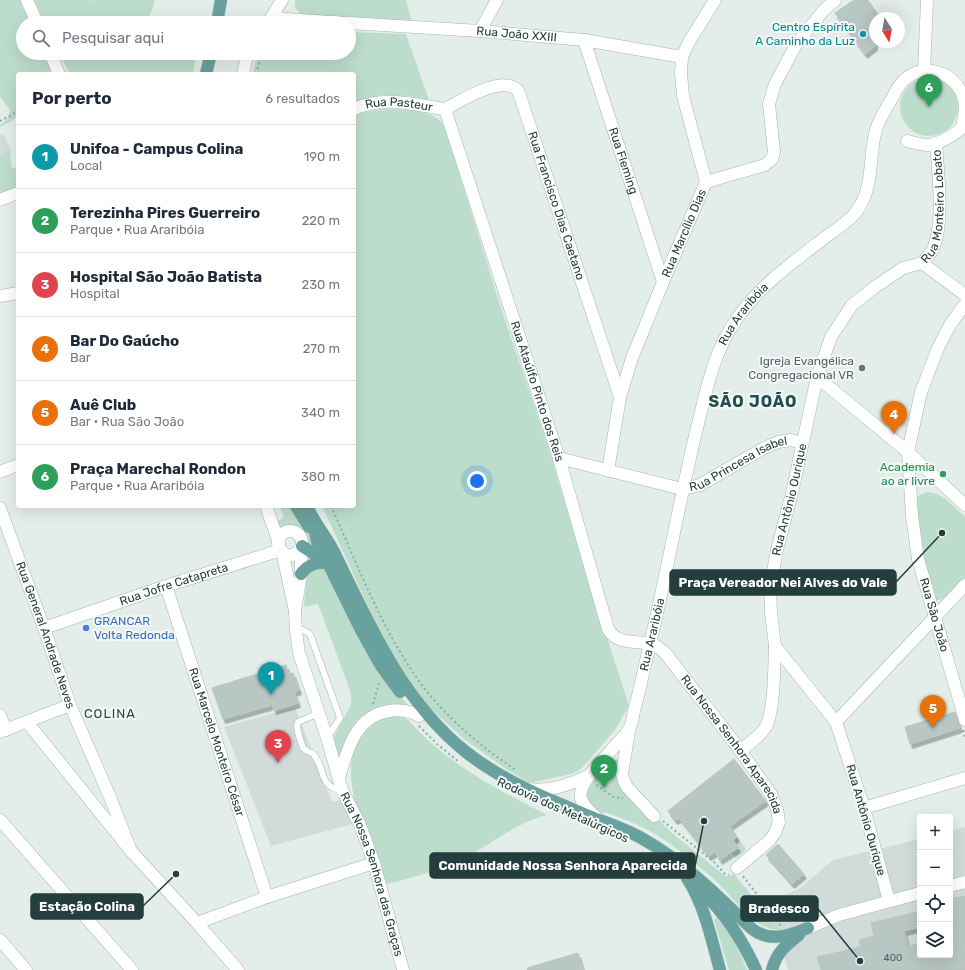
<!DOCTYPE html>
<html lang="pt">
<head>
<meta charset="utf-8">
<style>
	:root { --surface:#fff; --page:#f6f6f7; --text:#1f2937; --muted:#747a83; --line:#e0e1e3; --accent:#7c5f49 }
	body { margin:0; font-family:Rubik,sans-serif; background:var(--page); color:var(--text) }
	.controls { position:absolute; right:12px; bottom:12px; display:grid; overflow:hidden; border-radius:4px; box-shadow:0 4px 16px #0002 }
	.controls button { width:36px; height:36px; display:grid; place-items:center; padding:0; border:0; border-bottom:1px solid var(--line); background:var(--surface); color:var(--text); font:20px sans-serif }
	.compass { position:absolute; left:869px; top:12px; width:36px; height:36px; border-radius:50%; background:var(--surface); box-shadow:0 4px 16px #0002; rotate:169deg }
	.you { position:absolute; left:477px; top:481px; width:14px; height:14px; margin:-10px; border:3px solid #fff; border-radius:50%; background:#1a73e8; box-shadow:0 0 0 6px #1a73e833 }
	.badge { display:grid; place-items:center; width:26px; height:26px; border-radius:50%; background:var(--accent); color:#fff; font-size:13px; font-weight:700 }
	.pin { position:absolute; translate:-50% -33px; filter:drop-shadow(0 1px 2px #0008) }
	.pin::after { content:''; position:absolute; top:21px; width:14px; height:12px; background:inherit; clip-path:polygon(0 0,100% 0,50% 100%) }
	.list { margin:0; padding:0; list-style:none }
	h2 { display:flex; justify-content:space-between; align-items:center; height:52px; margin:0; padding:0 16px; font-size:17px }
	h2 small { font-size:13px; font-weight:400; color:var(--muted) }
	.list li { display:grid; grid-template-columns:26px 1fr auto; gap:12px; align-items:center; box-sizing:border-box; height:64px; padding:0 16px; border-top:1px solid var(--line) }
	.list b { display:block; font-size:15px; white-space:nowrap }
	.list p { margin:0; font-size:13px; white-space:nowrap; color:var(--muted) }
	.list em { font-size:13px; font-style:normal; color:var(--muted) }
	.icon { flex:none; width:22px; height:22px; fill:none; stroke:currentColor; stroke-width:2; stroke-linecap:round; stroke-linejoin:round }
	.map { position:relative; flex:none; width:965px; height:970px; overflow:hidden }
	.search { position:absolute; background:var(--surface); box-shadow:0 4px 16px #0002; left:16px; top:16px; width:340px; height:44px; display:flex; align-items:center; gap:10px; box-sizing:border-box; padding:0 14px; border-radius:22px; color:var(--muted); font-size:15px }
	.panel { position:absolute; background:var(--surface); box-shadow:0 4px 16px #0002; left:16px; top:72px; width:340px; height:436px; border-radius:4px }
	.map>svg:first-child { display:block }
</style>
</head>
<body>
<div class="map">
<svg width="965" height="970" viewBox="0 0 965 970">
	<defs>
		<filter id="shadow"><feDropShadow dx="2.5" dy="4.5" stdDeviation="0" flood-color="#0004"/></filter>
	</defs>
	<rect width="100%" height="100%" fill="#e3edea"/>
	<!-- built -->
	<path fill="#d1dcda" d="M3,134L11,150L0,156V136Z
		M295,707L332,802L343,799L348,815L353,814L356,823L271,846L224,727Z
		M965,827V970H788L769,903L800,888L833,860L920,839V955H950V831Z"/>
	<!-- green -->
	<path fill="#bdddcc" d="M0,0H21L32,23H23V53H45L54,74H18V117L0,127V125C7,121 9,118 10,110L0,97Z
		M35,0H90L92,1L93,0H155L153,8L147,20L152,23H45L34,1Z
		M295,0H406L412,22L305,15L300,13L295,8Z
		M349,32L406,34L429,100L408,96L381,95L354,102V74H253L255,63L260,53H349Z
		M59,53H195L196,54L193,74H70Z
		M900 107a29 29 0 1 1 58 0a29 29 0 1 1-58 0Z
		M380,109C400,110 431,107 444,125L502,311L548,446L573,531L629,706L615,730L583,767L576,772L571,774L530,783L509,771L464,739L429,707L411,682L390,652L372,615L322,506H354V116L366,112Z
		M11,150L10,159L12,169L18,167V187L0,194V156Z
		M927,492C944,493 954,507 965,517V579C956,588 948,601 934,600L920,548L916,498L920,495Z
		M280,506H292L319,551L307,547C302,533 295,523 280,533L275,523L284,517Z
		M325,567L385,677L409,707L373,713L339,764L333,739L351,704V693L318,604L304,607L307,574L309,571Z
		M397,715L403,717L408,720C450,766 493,787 547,815C517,822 492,844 465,858C439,871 411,878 383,885L354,800L351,779V764L354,749L366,729L379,719Z
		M621,758L620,769L658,819L672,833L725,876H730L734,874L780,930C751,929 735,898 716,881C700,867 683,853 666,841C646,827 627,820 605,812L603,814L594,811L583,795L584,791L606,763Z
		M737,837L746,850L736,858L731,853L738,848L733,840Z
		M717,917C728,925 742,957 747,970H729L714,920Z"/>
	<!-- building -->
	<path fill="#b9c7c4" stroke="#b6c6c3" filter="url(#shadow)" d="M854,0H868L880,18H875V46L865,54L835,13Z
		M286,665L288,674L293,673L299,690L294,692L298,703L274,710L272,705L223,719L212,688Z
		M955,712L960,728L910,744L905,727Z
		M734,759L766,801L730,826L737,837L733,840L738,848L720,860L715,852L709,856L679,818L675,820L668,811Z
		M778,844L804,874L792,884L766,855Z
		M964,896L965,901V969L821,970L817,957L861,947L859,940L874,936L871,923L920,911V927L904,931L908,946L920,944V955H950V899Z
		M578,953L583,970H528L527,968Z"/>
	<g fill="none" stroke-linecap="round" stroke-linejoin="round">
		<defs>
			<path id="service" d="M296,631L303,630L310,634L340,718L327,738
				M319,713L298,722C295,730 301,740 303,748C306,752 311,751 314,755C325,768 319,788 342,790"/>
			<g id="minor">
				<path d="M27,0L37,23"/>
				<path d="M272,17L286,19L344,23"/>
				<path d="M268,23L282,0"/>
				<path id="s1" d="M349,23L480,31L584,40L682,57"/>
				<path d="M480,31L497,0"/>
				<path id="s2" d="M584,40L663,282"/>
				<path d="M50,53L59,74"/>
				<path d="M924,72L927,0"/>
				<path d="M243,74L246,60L250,53"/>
				<path id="s3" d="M354,109C387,95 412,105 445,109"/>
				<path id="s4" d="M445,109L559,458L608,629C618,647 640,639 656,646C660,648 663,651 666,654L740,750L771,794L777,809L779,822L775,833L769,841L737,868"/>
				<path id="s5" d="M445,109C461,101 492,81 510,86C512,86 516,89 518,90L620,397"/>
				<path d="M706,182L765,165L772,159L774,152L769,104L775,84L797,43L824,10L835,0"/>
				<path d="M0,200L18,193"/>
				<path id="s6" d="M922,263C925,259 929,255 932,251C945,225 938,172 936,143"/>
				<path d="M922,263L965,295"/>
				<path d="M0,296L18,293"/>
				<path id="s7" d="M965,304L950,325L938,348L921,392L908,452L912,516L918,559L965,720"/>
				<path d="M817,377L908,452L965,505"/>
				<path id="s8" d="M559,458L682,489L700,485L764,448L778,442L791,440L802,443"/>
				<path id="s9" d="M608,471L620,397L632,358L663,282L706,182L683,96L681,73L682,57L689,42L715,0"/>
				<path d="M0,472L18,465"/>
				<path id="s10" d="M0,508L44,628L70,705L110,797L131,851"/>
				<circle cx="290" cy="543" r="12"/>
				<path id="s11" d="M166,586L267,897"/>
				<path d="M295,611L301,574V548"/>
				<path id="s12" d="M44,628L166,586L281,550"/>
				<path d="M0,715L6,730"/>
				<path d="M27,722L131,851L197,923L238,970"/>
				<path d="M836,722L965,585"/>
				<path d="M629,731L622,774L624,781L627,787L654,816"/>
				<path d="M0,732L70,705"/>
				<path d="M740,750C749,744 758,738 765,728C775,713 774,665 775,646"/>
				<path d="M339,778C347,751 355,716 389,711C400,709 409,711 419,716"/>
				<path d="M528,789C550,792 568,785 588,776"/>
				<path d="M864,808L965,778"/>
				<path d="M0,820L132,970"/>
				<path id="s13" d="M599,820C593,814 583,807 581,798C576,780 619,746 629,729C632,724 633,717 634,711C638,696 642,680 645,665C664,589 677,512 695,436C705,397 712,354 736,320C758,287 792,263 823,239C832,232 850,221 856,212C875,187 868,157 876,130C879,119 886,109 891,100C896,91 899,83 908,77C930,61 962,77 965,105C965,112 963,121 962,128C952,136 940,144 927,145C921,145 913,142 907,141"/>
				<path id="s14" d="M889,901L864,808L836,722L775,646L771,612L770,588L777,550L792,493L817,377L831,337L852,305L875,287L903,268L922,263"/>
				<path d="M197,923L267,897L374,863"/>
				<path d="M0,940L26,970"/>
			</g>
			<g id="tertiary">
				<path d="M266,506L279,543"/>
				<path id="s15" d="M282,551L295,611L296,631L299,653L327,738L342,790L360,825L374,863L403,970"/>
			</g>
			<path id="secondary" d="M950,886L965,882
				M808,928L839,915L920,893"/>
			<path id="primary" d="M217,23L221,0
				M206,74L211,53
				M296,506L309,527
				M307,506C314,523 326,536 334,552C369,624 402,701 466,752C504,782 550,800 594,818C610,824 628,830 643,839C684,862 718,896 751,928C769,943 788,936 808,928
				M313,523L317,541L361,630L381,666L400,692
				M302,546L328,563
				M301,574C308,564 317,562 329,563
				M687,878C705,906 711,938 720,970
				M703,892C726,915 743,941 756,970
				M772,970C776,953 786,945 799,935"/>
		</defs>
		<!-- service casing -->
		<use href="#service" stroke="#a6b5b2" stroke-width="7"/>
		<!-- minor casing -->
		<use href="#minor" stroke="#a6b5b2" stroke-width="13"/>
		<!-- tertiary casing -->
		<use href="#tertiary" stroke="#a6b5b2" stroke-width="13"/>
		<!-- secondary casing -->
		<use href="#secondary" stroke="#a2b8b5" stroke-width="13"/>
		<!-- primary casing -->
		<use href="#primary" stroke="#c1c9c8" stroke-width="13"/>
		<!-- path -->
		<path stroke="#85afab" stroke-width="2" stroke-dasharray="2 3" stroke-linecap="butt" d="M256,74L260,61L264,53
			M0,121L12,115L18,110
			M331,506C359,568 386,641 429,694C454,724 484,749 516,770
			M373,704L379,683
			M419,726L437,744L459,762
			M963,730L965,738
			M596,785L613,797L623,798
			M663,821L714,862L725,874L729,875
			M728,854L731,859
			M743,876L781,926"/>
		<!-- service -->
		<use href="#service" stroke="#fff" stroke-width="6"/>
		<!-- minor -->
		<use href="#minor" stroke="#fff" stroke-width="12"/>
		<!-- tertiary -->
		<use href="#tertiary" stroke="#fff" stroke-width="12"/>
		<!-- secondary -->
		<use href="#secondary" stroke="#fff" stroke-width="12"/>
		<!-- primary -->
		<use href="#primary" stroke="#69a19e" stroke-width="12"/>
	</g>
	<!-- markers -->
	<circle fill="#0f9aa8" stroke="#f4f9f7" stroke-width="1.5" cx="863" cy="34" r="4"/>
	<circle fill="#6b7280" stroke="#f4f9f7" stroke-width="1.5" cx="862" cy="368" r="4"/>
	<circle fill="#2e9e5b" stroke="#f4f9f7" stroke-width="1.5" cx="943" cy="474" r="4"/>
	<circle fill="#3f7fe0" stroke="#f4f9f7" stroke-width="1.5" cx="86" cy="628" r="4"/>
	<g text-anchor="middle" stroke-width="4" stroke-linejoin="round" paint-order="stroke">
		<!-- number labels -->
		<g font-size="10" fill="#48605e">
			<text x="893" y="961">400</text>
		</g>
		<!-- culture labels -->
		<g font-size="12" fill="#0d838f" stroke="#f4f9f7" text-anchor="end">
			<text x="855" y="31">Centro Espírita<tspan x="855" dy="14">A Caminho da Luz</tspan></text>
		</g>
		<!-- street labels -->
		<g font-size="12" fill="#233e3c" stroke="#f4f9f7">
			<text dy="4" stroke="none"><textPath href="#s1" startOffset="168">Rua João XXIII</textPath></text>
			<text dy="4" stroke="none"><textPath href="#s3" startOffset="46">Rua Pasteur</textPath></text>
			<text dy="4" stroke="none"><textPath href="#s2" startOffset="127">Rua Fleming</textPath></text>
			<text dy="4" stroke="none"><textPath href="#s6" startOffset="60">Rua Monteiro Lobato</textPath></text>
			<text dy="4" stroke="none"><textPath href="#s5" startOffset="201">Rua Francisco Dias Caetano</textPath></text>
			<text dy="4" stroke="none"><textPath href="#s9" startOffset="251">Rua Marcílio Dias</textPath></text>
			<text dy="4" stroke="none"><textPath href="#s13" startOffset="548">Rua Araribóia</textPath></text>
			<text dy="4" stroke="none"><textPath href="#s4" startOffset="297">Rua Ataúlfo Pinto dos Reis</textPath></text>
			<text dy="4" stroke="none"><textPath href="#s8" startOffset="189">Rua Princesa Isabel</textPath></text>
			<text dy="4" stroke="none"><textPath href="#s14" startOffset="433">Rua Antônio Ourique</textPath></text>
			<text dy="4" stroke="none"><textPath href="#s12" startOffset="137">Rua Jofre Catapreta</textPath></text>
			<text dy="4" stroke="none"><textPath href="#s7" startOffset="326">Rua São João</textPath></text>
			<text dy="4" stroke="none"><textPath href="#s10" startOffset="135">Rua General Andrade Neves</textPath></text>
			<text dy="4" stroke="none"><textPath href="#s13" startOffset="212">Rua Araribóia</textPath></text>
			<text dy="4" stroke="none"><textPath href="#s11" startOffset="164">Rua Marcelo Monteiro César</textPath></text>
			<text dy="4" stroke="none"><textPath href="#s4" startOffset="723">Rua Nossa Senhora Aparecida</textPath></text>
			<text transform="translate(563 810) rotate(24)" y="4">Rodovia dos Metalúrgicos</text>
			<text transform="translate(866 820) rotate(74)" y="4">Rua Antônio Ourique</text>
			<text dy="4" stroke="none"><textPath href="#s15" startOffset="337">Rua Nossa Senhora das Graças</textPath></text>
		</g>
		<!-- worship labels -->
		<g font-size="12" fill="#5b616d" stroke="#f4f9f7" text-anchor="end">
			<text x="854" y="365">Igreja Evangélica<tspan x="854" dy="14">Congregacional VR</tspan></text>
		</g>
		<!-- leisure labels -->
		<g font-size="12" fill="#27864d" stroke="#f4f9f7" text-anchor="end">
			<text x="935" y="471">Academia<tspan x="935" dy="14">ao ar livre</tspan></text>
		</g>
		<!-- shop labels -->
		<g font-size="12" fill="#366cbe" stroke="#f4f9f7" text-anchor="start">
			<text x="94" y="625">GRANCAR<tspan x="94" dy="14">Volta Redonda</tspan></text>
		</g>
		<!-- neighbourhood labels -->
		<g font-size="13" letter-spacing="1" fill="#204f4d" stroke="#f4f9f7">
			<text x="110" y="718">COLINA</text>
		</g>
		<!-- district labels -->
		<g font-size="16" font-weight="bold" letter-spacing="1" fill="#204f4d" stroke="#f4f9f7">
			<text x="753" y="407">SÃO JOÃO</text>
		</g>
	</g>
	<!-- callouts -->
	<path fill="none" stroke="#233e3c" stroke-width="1.5" d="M942 533L896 582M704 821L695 866M176 874L143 906M860 961L818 909"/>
	<g fill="#233e3c" stroke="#f4f9f7" stroke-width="1.5">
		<circle cx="942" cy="533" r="4"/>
		<circle cx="704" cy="821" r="4"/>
		<circle cx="176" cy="874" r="4"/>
		<circle cx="860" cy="961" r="4"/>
	</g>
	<g fill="#233e3c" stroke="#233e3c" stroke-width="1.5">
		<rect x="670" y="570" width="226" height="25" rx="4"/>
		<rect x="430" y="853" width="265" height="25" rx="4"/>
		<rect x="31" y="894" width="112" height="25" rx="4"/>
		<rect x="741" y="896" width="77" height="25" rx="4"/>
	</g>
	<g font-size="13" text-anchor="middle" font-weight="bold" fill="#fff">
		<text x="783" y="587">Praça Vereador Nei Alves do Vale</text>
		<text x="563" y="870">Comunidade Nossa Senhora Aparecida</text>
		<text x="87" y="911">Estação Colina</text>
		<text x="779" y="913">Bradesco</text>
	</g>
</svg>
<div class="controls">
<button>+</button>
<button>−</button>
<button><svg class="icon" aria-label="locate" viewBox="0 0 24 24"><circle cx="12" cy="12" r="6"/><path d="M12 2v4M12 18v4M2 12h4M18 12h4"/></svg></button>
<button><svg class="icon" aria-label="layers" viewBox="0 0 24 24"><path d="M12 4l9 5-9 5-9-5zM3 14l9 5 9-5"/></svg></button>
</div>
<svg class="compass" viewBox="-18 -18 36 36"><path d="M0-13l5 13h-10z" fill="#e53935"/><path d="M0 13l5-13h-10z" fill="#747a83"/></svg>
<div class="you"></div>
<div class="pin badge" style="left:271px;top:695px;background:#0f9aa8">1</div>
<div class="pin badge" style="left:604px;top:788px;background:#2e9e5b">2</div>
<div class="pin badge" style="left:278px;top:763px;background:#e0444e">3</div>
<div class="pin badge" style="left:894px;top:434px;background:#e8710a">4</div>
<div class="pin badge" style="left:933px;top:728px;background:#e8710a">5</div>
<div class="pin badge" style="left:929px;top:107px;background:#2e9e5b">6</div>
<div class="search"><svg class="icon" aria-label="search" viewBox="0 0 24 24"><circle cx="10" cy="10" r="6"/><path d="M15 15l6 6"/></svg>Pesquisar aqui</div>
<section class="panel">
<h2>Por perto<small>6 resultados</small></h2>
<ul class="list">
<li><span class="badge" style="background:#0f9aa8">1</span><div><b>Unifoa - Campus Colina</b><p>Local</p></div><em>190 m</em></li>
<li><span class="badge" style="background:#2e9e5b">2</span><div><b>Terezinha Pires Guerreiro</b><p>Parque · Rua Araribóia</p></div><em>220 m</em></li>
<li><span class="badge" style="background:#e0444e">3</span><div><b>Hospital São João Batista</b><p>Hospital</p></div><em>230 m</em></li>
<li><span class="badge" style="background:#e8710a">4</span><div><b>Bar Do Gaúcho</b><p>Bar</p></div><em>270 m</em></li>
<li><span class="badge" style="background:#e8710a">5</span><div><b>Auê Club</b><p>Bar · Rua São João</p></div><em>340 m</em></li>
<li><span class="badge" style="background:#2e9e5b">6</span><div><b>Praça Marechal Rondon</b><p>Parque · Rua Araribóia</p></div><em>380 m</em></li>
</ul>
</section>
</div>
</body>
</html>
